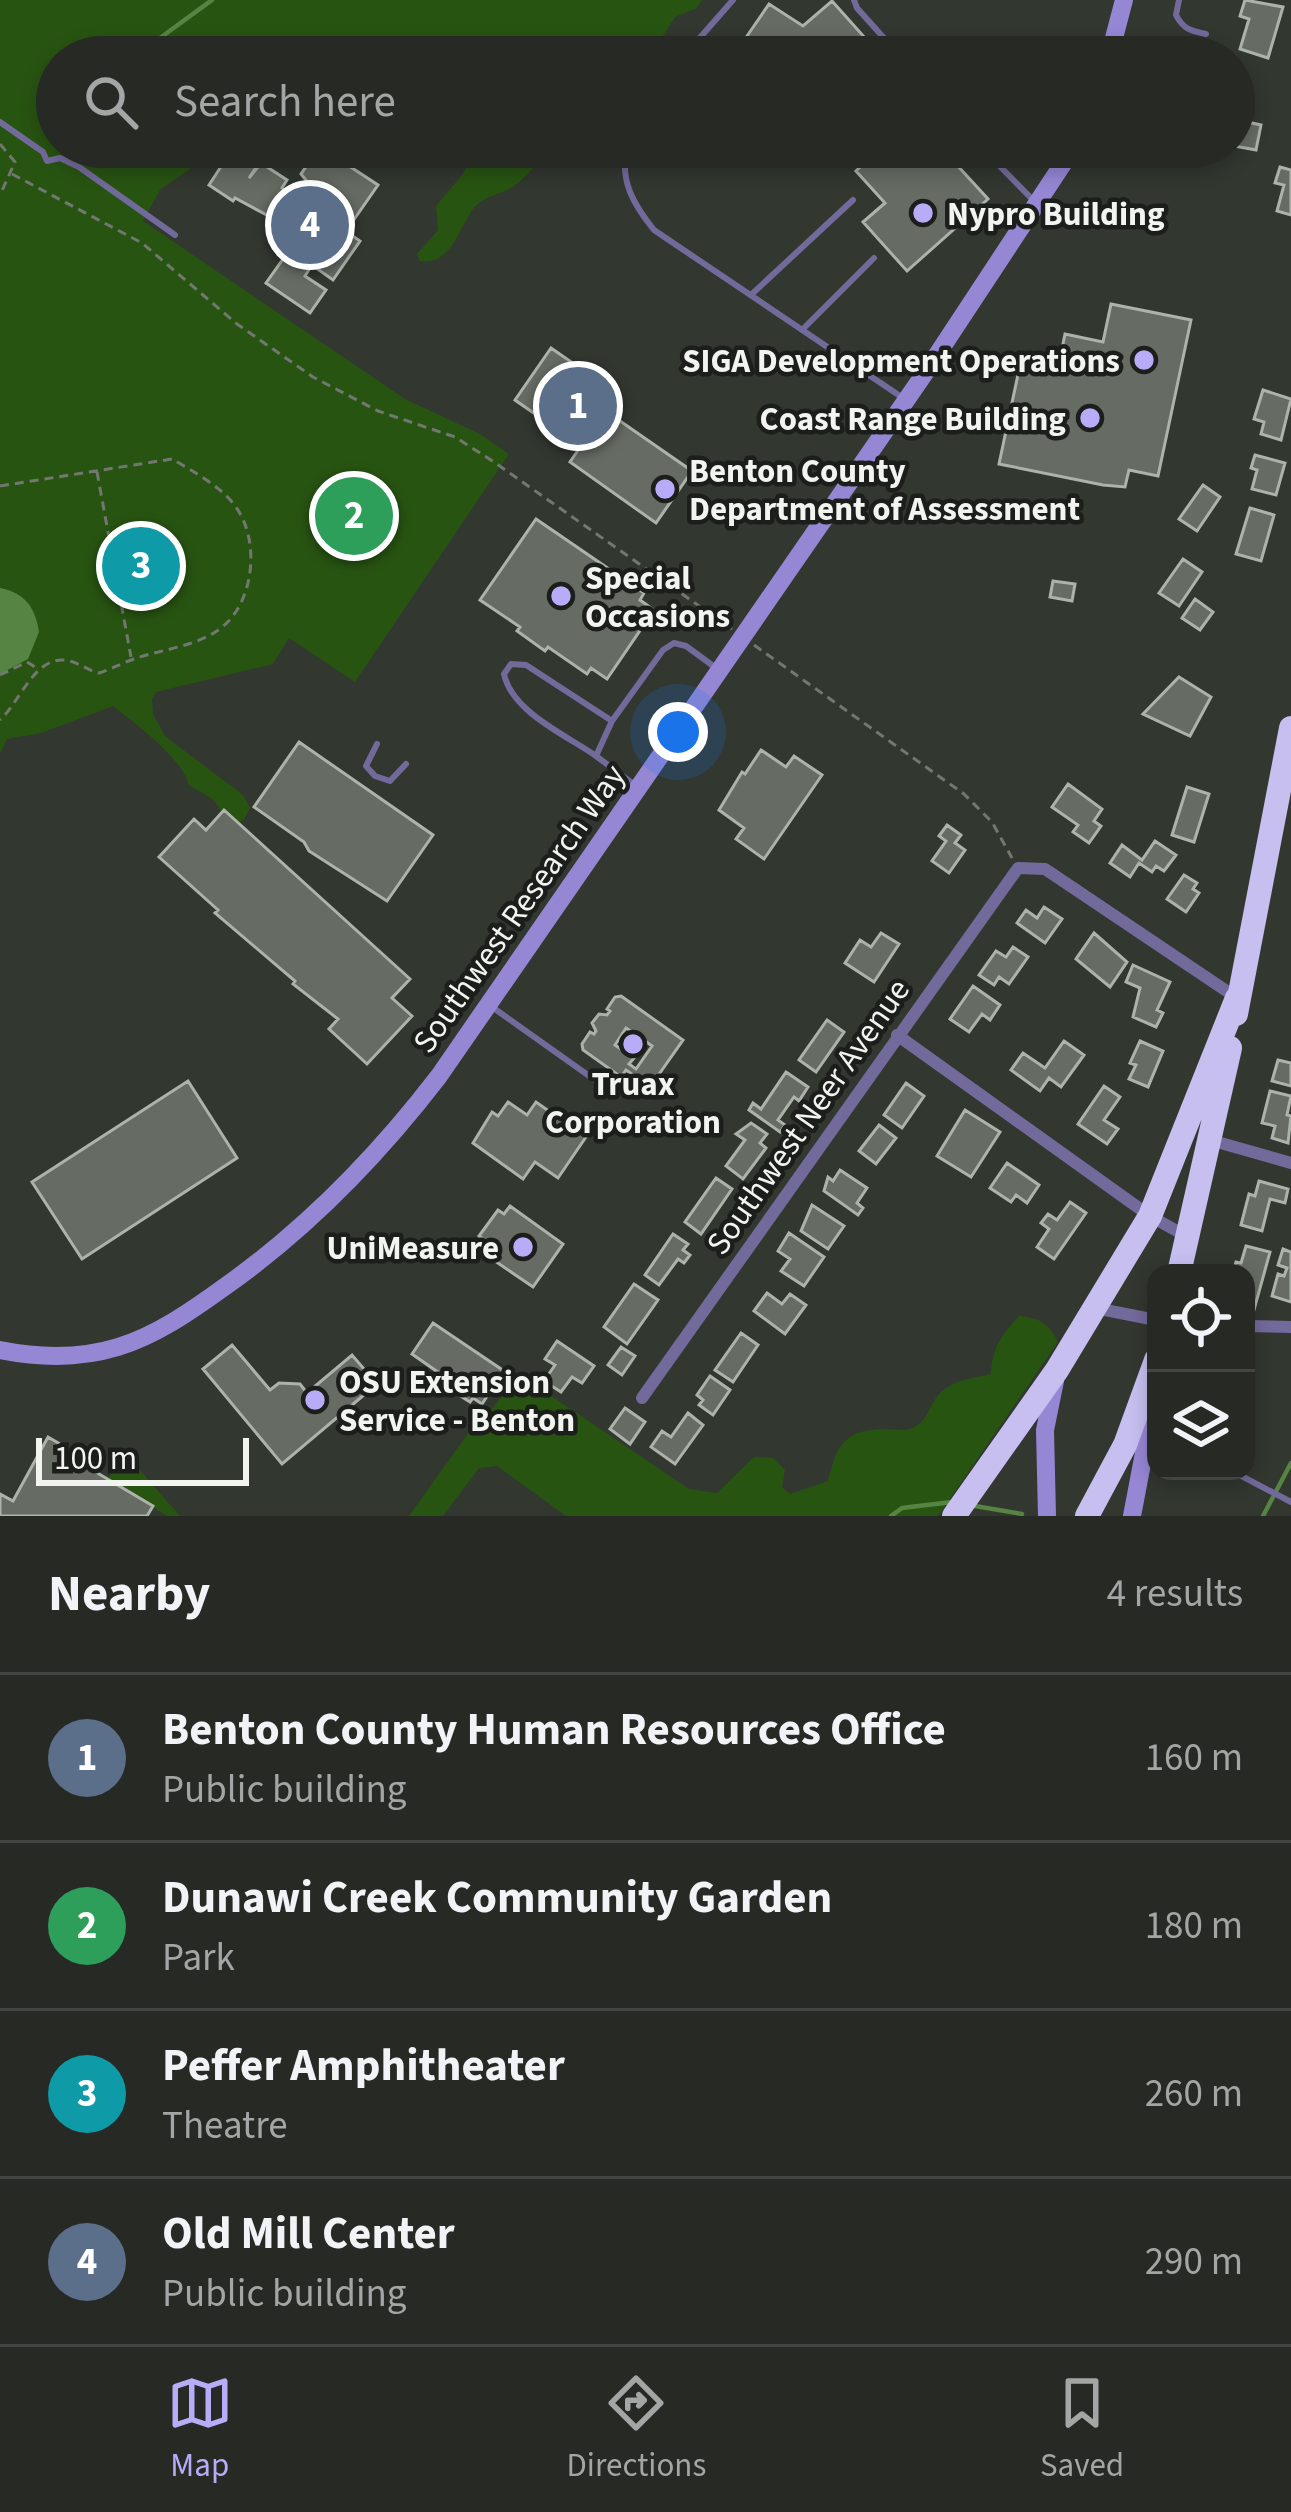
<!DOCTYPE html>
<html lang="en">
<head>
<meta charset="utf-8">
<style>
	:root { --surface:#262924; --page:#2e312c; --text:#f1f3f6; --muted:#a4a6a6; --line:#424541; --accent:#b8abf7 }
	body { margin:0; font-family:"Source Sans 3",sans-serif; background:var(--page); color:var(--text) }
	.controls { position:absolute; right:36px; bottom:36px; display:grid; overflow:hidden; border-radius:24px; box-shadow:0 6px 18px #0003 }
	.controls button { width:108px; height:108px; display:grid; place-items:center; padding:0; border:0; border-bottom:3px solid var(--line); background:var(--surface); color:var(--text); font:60px sans-serif }
	.scale { position:absolute; left:36px; bottom:30px; width:213px; box-sizing:border-box; padding-left:12px; border:6px solid #f1f4ef; border-top:0; font-size:33px; line-height:42px; white-space:nowrap; color:#f1f4ef; -webkit-text-stroke:9px #1b1e1a; paint-order:stroke }
	.you { position:absolute; left:678px; top:732px; width:42px; height:42px; margin:-30px; border:9px solid #fff; border-radius:50%; background:#1a73e8; box-shadow:0 0 0 18px #1a73e833 }
	.badge { display:grid; place-items:center; width:78px; height:78px; border-radius:50%; background:var(--accent); color:#fff; font-size:39px; font-weight:700 }
	.pin { position:absolute; translate:-50% -50%; border:6px solid #fff; box-shadow:0 3px 12px #0006 }
	.list { margin:0; padding:0; list-style:none }
	h2 { display:flex; justify-content:space-between; align-items:center; height:156px; margin:0; padding:0 48px; font-size:51px }
	h2 small { font-size:39px; font-weight:400; color:var(--muted) }
	.list li { display:grid; grid-template-columns:78px 1fr auto; gap:36px; align-items:center; box-sizing:border-box; height:168px; padding:0 48px; border-top:3px solid var(--line) }
	.list b { display:block; font-size:45px; white-space:nowrap }
	.list p { margin:0; font-size:39px; white-space:nowrap; color:var(--muted) }
	.list em { font-size:39px; font-style:normal; color:var(--muted) }
	.icon { flex:none; width:66px; height:66px; fill:none; stroke:currentColor; stroke-width:2; stroke-linecap:round; stroke-linejoin:round }
	.map { position:relative; flex:none; width:1291px; height:1516px; overflow:hidden }
	.search { position:absolute; background:var(--surface); box-shadow:0 6px 18px #0003; left:36px; right:36px; top:36px; height:132px; display:flex; align-items:center; gap:30px; box-sizing:border-box; padding:0 42px; border-radius:66px; color:var(--muted); font-size:45px }
	.sheet { height:828px; background:var(--surface) }
	nav { display:flex; justify-content:space-around; align-items:center; box-sizing:border-box; height:168px; border-top:3px solid var(--line); background:var(--surface); font-size:33px; color:var(--muted) }
	nav a { display:grid; justify-items:center; gap:6px }
	nav .on { color:var(--accent) }
	.map>svg:first-child { display:block }
</style>
</head>
<body>
<div class="map">
<svg width="1291" height="1516" viewBox="0 0 1291 1516">
	<rect width="100%" height="100%" fill="#323730"/>
	<!-- green -->
	<path fill="#285412" d="M0,0H702L697,8L675,17L657,45L629,57H57V147H221L160,190L143,221L405,399L480,434L509,454L355,682L289,638L273,664L156,692L152,699L153,714L165,736L243,795L250,808L243,821C224,822 224,813 214,801C208,795 196,790 189,785C182,758 136,724 113,706L41,733L7,739L0,753Z
		M477,147H550C540,159 530,173 518,183C503,196 483,193 471,212C458,232 449,266 420,261L417,254L438,230L436,206L462,175Z
		M1019,1316C1040,1318 1049,1323 1058,1342L938,1516H566L497,1466L479,1468L443,1516H409L481,1415L492,1409L519,1374L689,1489L717,1493L754,1457L774,1458L785,1470L782,1487L790,1494L828,1481C836,1448 843,1430 882,1429C890,1429 903,1431 910,1429C928,1423 929,1405 939,1394C952,1380 974,1378 991,1374C992,1348 1002,1335 1019,1316Z
		M124,1452L180,1516H167L108,1479Z"/>
	<!-- water -->
	<path fill="#568543" d="M0,588C25,593 35,607 39,632L28,659L0,674Z"/>
	<g fill="none" stroke-linecap="round" stroke-linejoin="round">
		<!-- stream -->
		<path stroke="#568543" stroke-width="4.5" d="M134,57L212,0
			M53,123L57,119
			M975,1506L1022,1514
			M891,1516L902,1508L952,1502
			M1263,1516L1291,1463"/>
	</g>
	<!-- building -->
	<path fill="#666c64" stroke="#acb3aa" stroke-width="3" fill-rule="evenodd" d="M1245,0L1283,7L1268,58L1240,49L1249,19L1240,16Z
		M832,1L882,57H766L747,36L769,4L803,26Z
		M1234,119L1261,125L1256,150L1234,146Z
		M320,147L378,185L353,221L330,205L323,215L360,241L333,280L312,265L305,276L326,290L310,313L266,283L288,252L282,233L272,225L276,220L235,198L233,201L209,185L226,159L240,150L259,163L249,178L261,163L287,180L282,188L298,200L309,184L301,174Z
		M845,147H949L944,151L988,199L907,271L863,222L885,203L856,171L861,166Z
		M1280,167L1291,170V215L1277,211L1284,185L1275,183Z
		M1111,304L1191,320L1158,476L1129,470L1125,487L1103,485L999,464L1020,365L1057,373L1065,334L1103,342Z
		M551,348L619,395L607,412L692,471L656,523L570,462L581,446L515,400Z
		M1263,390L1291,399L1281,440L1261,434L1264,422L1254,419Z
		M1255,455L1285,463L1276,495L1252,489L1257,470L1251,468Z
		M1203,485L1220,497L1197,531L1179,519Z
		M1250,508L1274,515L1261,561L1236,554Z
		M536,519L644,593L640,600L654,610L607,679L591,668L587,674L548,647L545,651L517,631L520,627L480,600Z
		M152,543L159,584L131,589L124,549Z
		M1183,559L1202,572L1179,606L1159,593Z
		M1053,581L1075,584L1072,601L1050,597Z
		M1195,599L1213,612L1200,630L1182,618Z
		M1179,677L1211,697L1190,736L1143,714Z
		M299,742L433,835L387,901L309,851L304,842L254,807Z
		M761,750L786,767L794,756L822,775L764,859L736,839L744,828L719,810L742,772L745,774Z
		M1068,784L1102,809L1094,821L1101,826L1089,843L1073,832L1078,825L1052,807Z
		M1187,787L1209,794L1194,842L1172,835Z
		M224,810L410,979L392,998L412,1016L367,1064L329,1029L338,1019L293,984L295,981L215,913L218,910L159,857L194,819L206,830Z
		M947,825L961,835L955,843L965,850L949,873L932,861L946,841L939,836Z
		M1155,841L1176,855L1164,871L1156,866L1152,872L1139,863L1130,877L1110,863L1122,845L1142,860Z
		M1184,875L1197,883L1193,889L1199,893L1186,912L1167,899Z
		M1044,907L1062,919L1045,943L1017,923L1026,910L1037,918Z
		M881,933L899,944L874,982L845,963L860,940L871,947Z
		M1094,933L1127,962L1110,987L1076,959Z
		M1013,947L1028,957L1009,984L999,977L994,985L979,975L996,951L1006,957Z
		M1133,965L1170,982L1157,1010L1163,1013L1156,1027L1133,1017L1140,988L1126,982Z
		M973,986L1000,1005L990,1020L982,1014L969,1032L950,1019Z
		M621,996L683,1040L650,1087L626,1070L621,1077L583,1050L582,1044L590,1032L594,1034L596,1031L592,1023L599,1014L607,1015L610,1011L607,1009L615,997ZM626,1028L652,1046L636,1069L629,1064L634,1058L615,1045Z
		M827,1020L844,1032L816,1072L799,1060Z
		M1064,1041L1084,1055L1061,1087L1049,1078L1040,1091L1011,1070L1023,1053L1045,1068Z
		M1140,1041L1163,1051L1148,1087L1129,1079L1136,1065L1130,1063Z
		M1278,1060L1291,1063V1086L1272,1081Z
		M786,1072L808,1087L799,1101L794,1097L778,1120L785,1125L780,1132L749,1110L753,1103L761,1109Z
		M188,1081L237,1158L82,1259L32,1182Z
		M906,1083L924,1096L902,1128L884,1115Z
		M1104,1086L1120,1097L1104,1120L1118,1129L1107,1144L1078,1124Z
		M1270,1091L1291,1096L1287,1115L1291,1116L1288,1143L1272,1138L1275,1126L1262,1123Z
		M508,1102L527,1115L536,1102L586,1137L558,1178L535,1162L523,1179L473,1143L492,1112L498,1116Z
		M965,1110L1000,1132L971,1177L937,1156Z
		M751,1123L767,1134L760,1143L766,1148L743,1179L726,1166L745,1140L736,1134Z
		M879,1125L896,1138L876,1164L859,1151Z
		M1007,1163L1039,1185L1027,1203L1016,1195L1011,1202L990,1188Z
		M840,1170L867,1188L857,1203L863,1208L858,1215L824,1191L828,1177L833,1181Z
		M716,1178L732,1189L701,1234L685,1222Z
		M1259,1181L1288,1189L1285,1203L1270,1199L1262,1231L1241,1225L1249,1194L1255,1196Z
		M1070,1202L1086,1213L1054,1259L1037,1247L1049,1229L1041,1223L1048,1214L1057,1220Z
		M812,1205L844,1226L828,1249L801,1231Z
		M510,1206L563,1244L533,1287L492,1259L499,1250L479,1236L498,1210L504,1214Z
		M789,1233L824,1257L804,1286L781,1271L790,1259L778,1251Z
		M673,1234L688,1244L683,1250L690,1255L684,1263L678,1259L659,1285L645,1275Z
		M1246,1246L1270,1252L1254,1310L1246,1308V1273H1233L1236,1262L1241,1263Z
		M1283,1249L1291,1252V1302L1272,1296L1278,1274L1284,1276L1287,1268L1278,1265Z
		M634,1284L658,1300L627,1344L604,1327Z
		M767,1293L782,1304L790,1294L806,1305L785,1334L754,1311Z
		M433,1323L504,1371L482,1404L473,1398L470,1402L451,1390L455,1384L412,1354Z
		M741,1333L758,1345L733,1382L715,1370Z
		M557,1341L594,1366L582,1383L572,1377L561,1392L544,1381L555,1365L545,1359Z
		M232,1345L270,1390L279,1383L300,1384L307,1393L352,1355L377,1384L282,1464L203,1369Z
		M621,1347L635,1356L622,1375L608,1365Z
		M710,1376L730,1390L713,1415L699,1405L703,1400L697,1395Z
		M625,1408L645,1422L630,1444L610,1429Z
		M688,1413L703,1425L675,1464L651,1447L662,1431L671,1437Z
		M48,1437L60,1444L57,1449L153,1506L147,1516H0V1494L13,1501Z"/>
	<g fill="none" stroke-linecap="round" stroke-linejoin="round">
		<!-- path -->
		<path stroke="#727770" stroke-width="3" stroke-dasharray="9 6" stroke-linecap="butt" d="M0,144L15,162L0,195
			M12,174L142,243L237,324L313,377L378,411L455,437L494,462L732,629
			M97,472L131,657
			M0,486L172,459C191,470 218,485 232,502C261,535 256,601 221,628C196,647 162,649 134,659C122,663 112,669 99,673C86,670 76,660 62,660C33,660 19,703 0,720
			M110,539C122,537 137,532 149,534C178,540 185,580 159,594C148,600 132,600 120,602
			M754,645L964,794L992,822L1012,858
			M0,675L27,662L38,669"/>
		<!-- lane -->
		<path stroke="#736a9c" stroke-width="6" d="M854,0L857,8L901,57
			M1179,0L1176,15C1183,29 1191,31 1206,34
			M683,57L733,0
			M0,122L43,152L47,161L60,158L79,167L175,235
			M627,147C619,181 634,205 654,230L903,398
			M981,147L1033,200
			M752,294L853,200
			M802,330L874,258
			M377,744L366,766L375,776L390,781L406,764
			M596,756C566,735 512,712 504,674L511,664L526,665L612,721
			M636,786L596,756L612,721L663,650L674,643L686,646L716,668
			M492,1007L616,1095
			M1232,1471L1291,1502"/>
		<!-- street -->
		<path stroke="#736a9c" stroke-width="12" d="M897,1035L1150,1216L1186,1236
			M1210,1140L1291,1163
			M1095,1308L1156,1320
			M1246,1326L1291,1327
			M642,1398L1018,868L1045,869L1237,998"/>
		<!-- secondary -->
		<path stroke="#9687d5" stroke-width="18" d="M1109,57L1124,0
			M0,1350C40,1358 79,1359 118,1347C157,1335 191,1311 223,1288C307,1229 376,1158 439,1076L927,370L1074,147
			M1047,1516L1045,1430L1055,1381
			M1132,1516L1156,1390"/>
		<!-- highway -->
		<path stroke="#c6bff0" stroke-width="24" d="M1236,1014L1291,728
			M1179,1273L1230,1048
			M954,1516L1057,1370L1150,1216L1237,998
			M1087,1516L1125,1445L1156,1360"/>
	</g>
	<!-- markers -->
	<g fill="#b8abf7" stroke="#1b1e1a" stroke-width="4.5">
		<circle cx="923" cy="213" r="12"/>
		<circle cx="1144" cy="360" r="12"/>
		<circle cx="1090" cy="418" r="12"/>
		<circle cx="665" cy="489" r="12"/>
		<circle cx="561" cy="596" r="12"/>
		<circle cx="633" cy="1044" r="12"/>
		<circle cx="523" cy="1247" r="12"/>
		<circle cx="315" cy="1400" r="12"/>
	</g>
	<g text-anchor="middle" stroke-width="9" stroke-linejoin="round" paint-order="stroke">
		<!-- poi labels -->
		<g font-size="33" font-weight="bold" fill="#f1f4ef" stroke="#1b1e1a" text-anchor="start">
			<text x="947" y="225">Nypro Building</text>
			<text x="1120" y="372" text-anchor="end">SIGA Development Operations</text>
			<text x="1066" y="430" text-anchor="end">Coast Range Building</text>
			<text x="689" y="482">Benton County<tspan x="689" dy="38">Department of Assessment</tspan></text>
			<text x="585" y="589">Special<tspan x="585" dy="38">Occasions</tspan></text>
			<text x="633" y="1095" text-anchor="middle">Truax<tspan x="633" dy="38">Corporation</tspan></text>
			<text x="499" y="1259" text-anchor="end">UniMeasure</text>
			<text x="339" y="1393">OSU Extension<tspan x="339" dy="38">Service - Benton</tspan></text>
		</g>
		<!-- street labels -->
		<g font-size="33" fill="#f1f4ef" stroke="#1b1e1a">
			<text transform="translate(518 908) rotate(-55)" y="12">Southwest Research Way</text>
			<text transform="translate(807 1116) rotate(-55)" y="12">Southwest Neer Avenue</text>
		</g>
	</g>
</svg>
<div class="controls">
<button><svg class="icon" aria-label="locate" viewBox="0 0 24 24"><circle cx="12" cy="12" r="6"/><path d="M12 2v4M12 18v4M2 12h4M18 12h4"/></svg></button>
<button><svg class="icon" aria-label="layers" viewBox="0 0 24 24"><path d="M12 4l9 5-9 5-9-5zM3 14l9 5 9-5"/></svg></button>
</div>
<div class="scale">100 m</div>
<div class="you"></div>
<div class="pin badge" style="left:578px;top:406px;background:#5c6f8a">1</div>
<div class="pin badge" style="left:354px;top:516px;background:#2e9e5b">2</div>
<div class="pin badge" style="left:141px;top:566px;background:#0f9aa8">3</div>
<div class="pin badge" style="left:310px;top:225px;background:#5c6f8a">4</div>
<div class="search"><svg class="icon" aria-label="search" viewBox="0 0 24 24"><circle cx="10" cy="10" r="6"/><path d="M15 15l6 6"/></svg>Search here</div>
</div>
<section class="sheet">
<h2>Nearby<small>4 results</small></h2>
<ul class="list">
<li><span class="badge" style="background:#5c6f8a">1</span><div><b>Benton County Human Resources Office</b><p>Public building</p></div><em>160 m</em></li>
<li><span class="badge" style="background:#2e9e5b">2</span><div><b>Dunawi Creek Community Garden</b><p>Park</p></div><em>180 m</em></li>
<li><span class="badge" style="background:#0f9aa8">3</span><div><b>Peffer Amphitheater</b><p>Theatre</p></div><em>260 m</em></li>
<li><span class="badge" style="background:#5c6f8a">4</span><div><b>Old Mill Center</b><p>Public building</p></div><em>290 m</em></li>
</ul>
</section>
<nav>
<a class="on"><svg class="icon" aria-label="map" viewBox="0 0 24 24"><path d="M3 6l6-2 6 2 6-2v14l-6 2-6-2-6 2zM9 4v14M15 6v14"/></svg>Map</a>
<a><svg class="icon" aria-label="directions" viewBox="0 0 24 24"><path d="M12 3l9 9-9 9-9-9zM9 14v-3h6M13 9l2 2-2 2"/></svg>Directions</a>
<a><svg class="icon" aria-label="saved" viewBox="0 0 24 24"><path d="M7 4h10v16l-5-4-5 4z"/></svg>Saved</a>
</nav>
</body>
</html>
